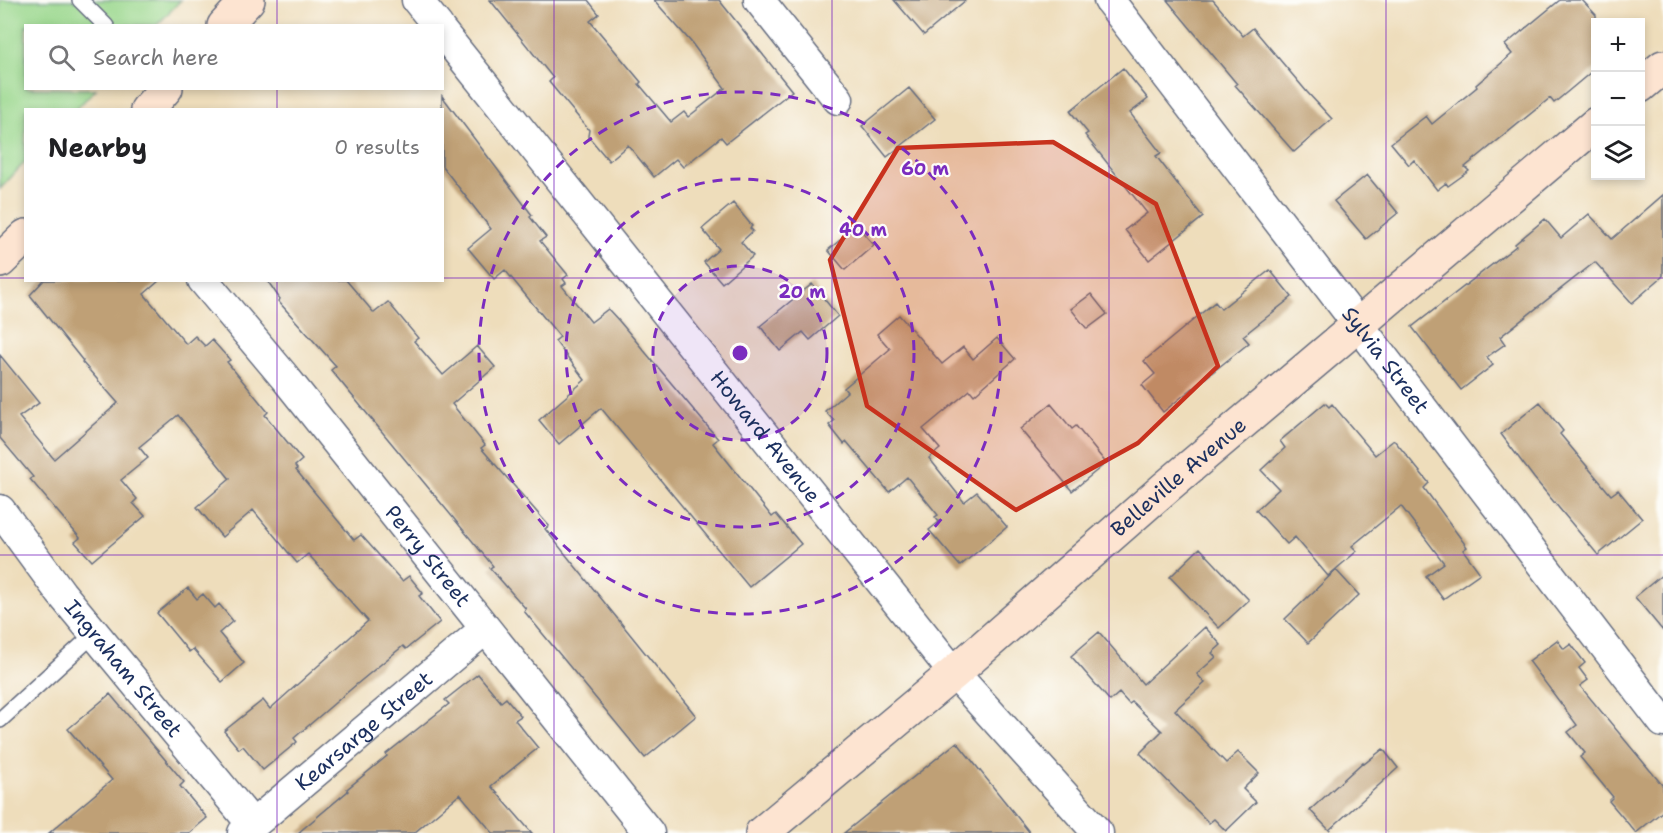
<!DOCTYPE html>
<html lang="en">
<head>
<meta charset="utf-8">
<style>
	:root { --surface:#fff; --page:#f2f2f2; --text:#202124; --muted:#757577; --line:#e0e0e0 }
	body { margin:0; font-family:"Shantell Sans",sans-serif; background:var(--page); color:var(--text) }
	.controls { position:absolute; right:18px; top:18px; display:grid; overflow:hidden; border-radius:0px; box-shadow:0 3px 9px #0003 }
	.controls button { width:54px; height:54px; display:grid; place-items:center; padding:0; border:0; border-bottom:2px solid var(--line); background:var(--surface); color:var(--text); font:30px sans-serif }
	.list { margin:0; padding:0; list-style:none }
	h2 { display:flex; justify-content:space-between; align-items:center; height:78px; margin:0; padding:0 24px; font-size:26px }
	h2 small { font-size:20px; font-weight:400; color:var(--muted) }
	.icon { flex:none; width:33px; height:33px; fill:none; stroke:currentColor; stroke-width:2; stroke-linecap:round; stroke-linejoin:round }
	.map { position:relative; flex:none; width:1663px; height:833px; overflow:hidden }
	.search { position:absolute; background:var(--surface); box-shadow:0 3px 9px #0003; left:24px; top:24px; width:420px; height:66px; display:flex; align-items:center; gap:15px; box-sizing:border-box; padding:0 21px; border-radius:0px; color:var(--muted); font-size:22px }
	.panel { position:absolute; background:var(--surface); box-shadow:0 3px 9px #0003; left:24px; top:108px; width:420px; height:174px; border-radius:0px }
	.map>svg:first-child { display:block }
</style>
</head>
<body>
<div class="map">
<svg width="1663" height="833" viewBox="0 0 1663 833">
	<rect width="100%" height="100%" fill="#fdfcf7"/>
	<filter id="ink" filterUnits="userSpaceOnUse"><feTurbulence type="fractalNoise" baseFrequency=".0167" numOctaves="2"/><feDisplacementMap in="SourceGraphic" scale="12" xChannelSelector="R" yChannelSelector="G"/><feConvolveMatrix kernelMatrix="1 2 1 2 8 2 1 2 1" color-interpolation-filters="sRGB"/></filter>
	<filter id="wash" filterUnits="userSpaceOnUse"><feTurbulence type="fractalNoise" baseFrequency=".008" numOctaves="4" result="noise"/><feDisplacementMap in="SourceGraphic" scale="24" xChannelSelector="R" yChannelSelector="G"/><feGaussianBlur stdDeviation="1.35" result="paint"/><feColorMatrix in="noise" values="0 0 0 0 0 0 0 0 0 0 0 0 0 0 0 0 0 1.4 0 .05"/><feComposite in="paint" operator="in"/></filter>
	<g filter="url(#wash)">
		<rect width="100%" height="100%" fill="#edb"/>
		<!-- green -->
		<path fill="#99d78c" stroke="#5a8375" stroke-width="1.5" d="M0,0H181L157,25L26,26V88L96,89L76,109L26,110L25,162L0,189Z"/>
		<g id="blocks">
			<!-- building -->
			<path fill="#bfa076" d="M490,0H588L599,14L590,21L641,82L639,84L671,122L684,112L688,117L725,88L691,42L654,0H719L792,91L726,143L721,137L683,167L676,159L654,177L628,145L609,161L588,136L589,130L549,82L553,78Z
				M894,0H966L924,35Z
				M1167,0H1213L1243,36L1253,28L1307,92L1332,119L1294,152L1235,85L1237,84Z
				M1560,0H1582L1596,15V68L1554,103L1550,98L1465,167L1469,171L1448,186L1446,183L1437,190L1414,160L1409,165L1391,143L1426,116L1432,124L1477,87L1476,85L1512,54L1505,45Z
				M1123,68L1148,99L1130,113L1161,153L1156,156L1203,217L1149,260L1125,230L1147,213L1085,135L1088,133L1070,111Z
				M909,88L935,119L887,157L862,126Z
				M442,96L532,215L530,217L546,237L540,241L568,275L563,279L566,283L562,286L591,322L608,309L620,322L718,439L713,443L772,517L776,514L801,544L749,587L601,408L559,444L539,420L585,380L555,341L560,337L505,270L494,279L468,248L491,229L442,166Z
				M1367,175L1398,213L1366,239L1334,201Z
				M1663,195V276L1632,303L1595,262L1500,337L1505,344L1487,357L1493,365L1461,390L1412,327L1516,246L1515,244L1545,219L1561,238L1589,214L1612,239Z
				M733,203L752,226L750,228L753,231L741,242L753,256L722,283L704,262L719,249L702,229Z
				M857,226L874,245L845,270L828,250Z
				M1270,270L1292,297L1243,336L1249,343L1163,412L1142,385L1155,374L1144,361L1215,302L1221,309Z
				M44,280H160L144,294L186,344L195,336L205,346L212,340L230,360L227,362L268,412L265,415L302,460L295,466L297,469L296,470L354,540L361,535L402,581L409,576L423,593L419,596L440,622L406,649L403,646L357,684L294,738L297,742L263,770L243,746L239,749L224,731L263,700L270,709L368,621L308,554L297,563L253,510L222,537L197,507L230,479L178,415L139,447L148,458L121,480L137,499L133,503L145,516L92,561L75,542L80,538L30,479L33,477L0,438V355L39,403L19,417L54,459L118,403L82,362L83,361L30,295Z
				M267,280H346L374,313L388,302L418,338L414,341L443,375L477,346L495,367L452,404L485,445L481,448L549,526L545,529L696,716L645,758L524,611L526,609L490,568L493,566L331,370L336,366L278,301L280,299Z
				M812,284L838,316L810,340L803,332L780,351L760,326Z
				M1091,294L1107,314L1087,329L1071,309Z
				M899,315L942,364L963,347L973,359L997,338L1015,359L974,395L970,390L923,429L940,449L929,458L964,502L977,492L1007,527L960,566L929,530L939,522L935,517L938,515L907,477L889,492L847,442L844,444L829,425L834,421L825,411L847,392L844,388L890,349L877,334Z
				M1540,402L1563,431L1560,434L1611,495L1618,490L1642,519L1598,555L1534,478L1501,434Z
				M1325,403L1329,407L1332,404L1375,455L1394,440L1429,483L1424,488L1467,547L1463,550L1480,573L1443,599L1426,576L1444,563L1401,506L1352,546L1357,551L1328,576L1295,537L1287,544L1256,510L1279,489L1261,470L1285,448L1280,441Z
				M1051,404L1072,429L1076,426L1106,463L1072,491L1020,429Z
				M1200,548L1249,600L1219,628L1170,577Z
				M1336,570L1359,595L1308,643L1285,619Z
				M1663,574V631L1635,597Z
				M188,588L197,599L203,594L215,608L219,604L233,621L219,633L244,663L222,682L193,649L189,652L157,613Z
				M1205,627L1221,645L1212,653L1216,657L1197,674L1205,683L1175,710L1226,763L1238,752L1259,773L1243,789L1256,802L1226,831L1214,819L1209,823L1140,753L1162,731L1132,702L1129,704L1119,693L1110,701L1071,656L1099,632L1143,684Z
				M1557,640L1564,649L1571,644L1585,663L1579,668L1588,680L1580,686L1663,786V811L1636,833L1609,801L1613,797L1580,757L1585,753L1568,732L1577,725L1529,661Z
				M478,674L501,702L506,698L521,716L515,720L538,748L491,786L532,833H493L460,794L414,833H298L348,791L347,789L387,756L386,754L449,704L445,700Z
				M110,694L184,782L180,786L207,818L189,833H49L112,780L68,729Z
				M957,742L1030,833H844Z
				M1383,749L1398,768L1329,830L1310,810L1363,762L1364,764Z"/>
		</g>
	</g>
	<g filter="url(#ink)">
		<use href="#blocks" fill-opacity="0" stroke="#656c7f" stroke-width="1.5"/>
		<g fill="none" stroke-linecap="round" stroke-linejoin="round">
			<defs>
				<path id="lane" d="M80,0L106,26
					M0,720L94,634"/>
				<g id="street">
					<path d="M417,0L438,26"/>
					<path d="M759,0L838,99"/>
					<path id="s1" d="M1109,0L1663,722"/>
					<path id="s2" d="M442,32L954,673L1098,833"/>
					<path id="s3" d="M203,280L287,380L649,833"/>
					<path id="s4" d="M0,510L61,593L252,824"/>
					<path id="s5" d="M243,833L485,629"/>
				</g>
				<g id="secondary">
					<path d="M224,26L248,0"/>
					<path d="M1640,86L1663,67"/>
					<path d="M147,110L166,88"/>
					<path d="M0,261L26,236"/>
					<path id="s6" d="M762,833L954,673L1165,488L1596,124"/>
				</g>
			</defs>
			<!-- lane casing -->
			<use href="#lane" stroke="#656c7f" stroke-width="18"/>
			<!-- street casing -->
			<use href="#street" stroke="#656c7f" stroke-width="33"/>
			<!-- secondary casing -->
			<use href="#secondary" stroke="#656c7f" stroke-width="36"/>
			<!-- lane -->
			<use href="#lane" stroke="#fff" stroke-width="15"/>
			<!-- street -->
			<use href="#street" stroke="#fff" stroke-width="30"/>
			<!-- secondary -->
			<use href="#secondary" stroke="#fde4d1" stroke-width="33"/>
		</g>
	</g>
	<!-- marked area -->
	<path fill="#c8321e" fill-opacity="0.2" stroke="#c8321e" stroke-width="4.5" stroke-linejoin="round" d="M1053,142L1156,204L1218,366L1138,443L1016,510L867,406L830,260L898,148Z"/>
	<!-- grid -->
	<path fill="none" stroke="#7b2cbf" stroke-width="1.5" stroke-opacity="0.55" d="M277,0V26M554,0V833M832,0V833M1109,0V833M1386,0V833M277,88V110M0,278H26M442,278H1663M277,280V833M0,555H1663"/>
	<!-- distance rings -->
	<circle cx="740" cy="353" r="87" fill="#7b2cbf" fill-opacity=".12"/>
	<g fill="none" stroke="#7b2cbf" stroke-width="3" stroke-dasharray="10 8">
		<circle cx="740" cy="353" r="87"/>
		<circle cx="740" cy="353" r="174"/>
		<circle cx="740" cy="353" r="261"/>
	</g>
	<g text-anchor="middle" stroke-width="4.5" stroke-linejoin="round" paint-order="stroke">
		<!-- street labels -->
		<g font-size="21" fill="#1b2f5e" stroke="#fdfcf7">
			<text dy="7" stroke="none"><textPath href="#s1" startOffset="454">Sylvia Street</textPath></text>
			<text dy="7" stroke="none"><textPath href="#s2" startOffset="518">Howard Avenue</textPath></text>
			<text dy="7" stroke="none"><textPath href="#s6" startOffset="548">Belleville Avenue</textPath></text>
			<text dy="7" stroke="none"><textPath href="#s3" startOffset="356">Perry Street</textPath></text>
			<text dy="7" stroke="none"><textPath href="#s4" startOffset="201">Ingraham Street</textPath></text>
			<text dy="7" stroke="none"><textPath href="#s5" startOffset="158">Kearsarge Street</textPath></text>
		</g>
	</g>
	<circle cx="740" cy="353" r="9" fill="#7b2cbf" stroke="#fdfcf7" stroke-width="3"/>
	<g font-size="18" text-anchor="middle" font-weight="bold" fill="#7b2cbf" stroke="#fdfcf7" stroke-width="4.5" stroke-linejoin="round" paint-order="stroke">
		<text x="925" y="175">60 m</text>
		<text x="863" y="236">40 m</text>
		<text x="802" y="298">20 m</text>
	</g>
</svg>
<div class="controls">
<button>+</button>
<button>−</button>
<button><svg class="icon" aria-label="layers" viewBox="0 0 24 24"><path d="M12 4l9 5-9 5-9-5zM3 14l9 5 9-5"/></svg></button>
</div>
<div class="search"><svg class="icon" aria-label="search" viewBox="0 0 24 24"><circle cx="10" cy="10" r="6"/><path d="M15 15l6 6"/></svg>Search here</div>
<section class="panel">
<h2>Nearby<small>0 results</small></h2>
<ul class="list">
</ul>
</section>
</div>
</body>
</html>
